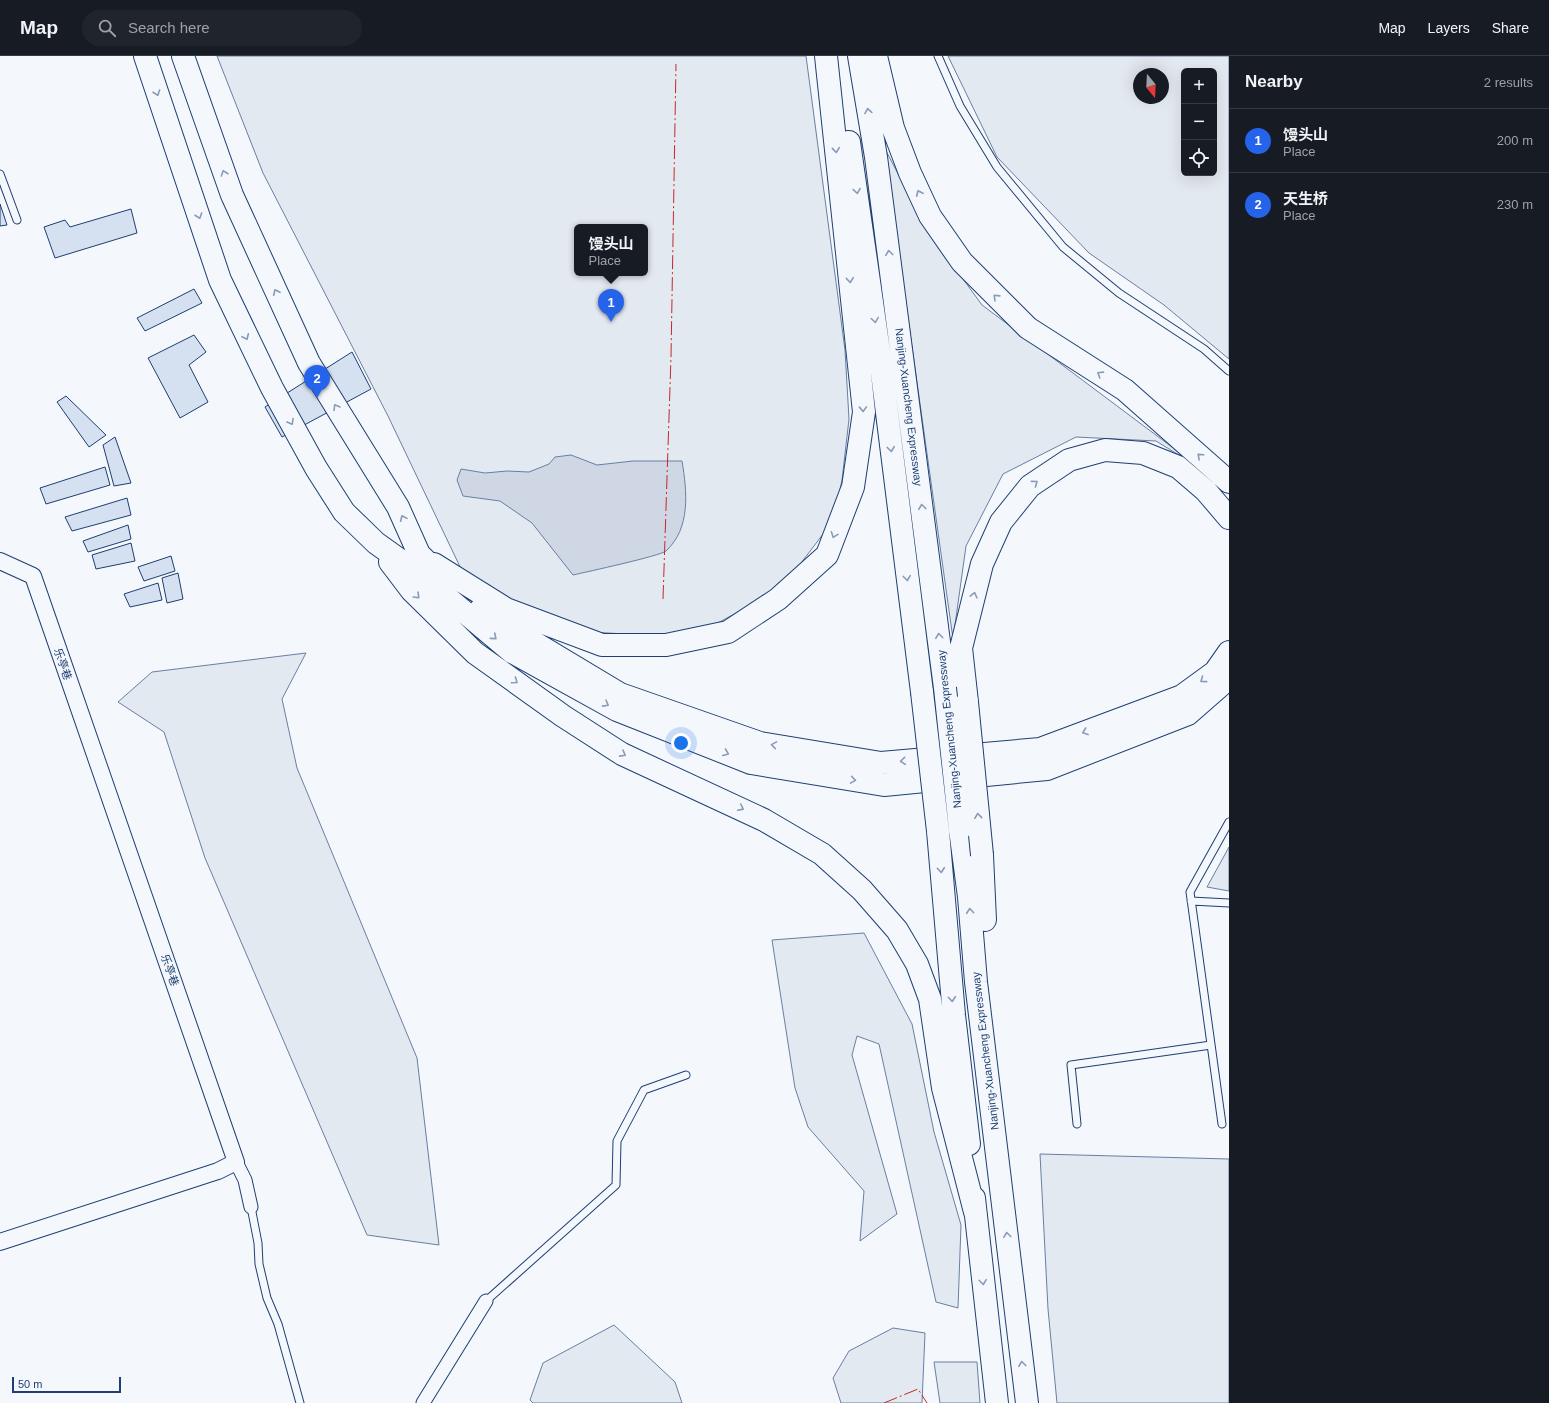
<!DOCTYPE html>
<html lang="en">
<head>
<meta charset="utf-8">
<style>
	:root { --surface:#171b24; --page:#20242c; --text:#f1f3f6; --muted:#9ea1a6; --line:#363941; --accent:#2563eb }
	body { margin:0; font-family:Arial,"Noto Sans SC",sans-serif; background:var(--page); color:var(--text) }
	.controls { position:absolute; right:12px; top:12px; display:grid; overflow:hidden; border-radius:6px; box-shadow:0 4px 16px #0002 }
	.controls button { width:36px; height:36px; display:grid; place-items:center; padding:0; border:0; border-bottom:1px solid var(--line); background:var(--surface); color:var(--text); font:20px sans-serif }
	.compass { position:absolute; left:1133px; top:12px; width:36px; height:36px; border-radius:50%; background:var(--surface); box-shadow:0 4px 16px #0002; rotate:162deg }
	.scale { position:absolute; left:12px; bottom:10px; width:109px; box-sizing:border-box; padding-left:4px; border:2px solid #1d3f73; border-top:0; font-size:11px; line-height:14px; white-space:nowrap; color:#1d3f73; -webkit-text-stroke:3px #f4f7fb; paint-order:stroke }
	.you { position:absolute; left:681px; top:687px; width:14px; height:14px; margin:-10px; border:3px solid #fff; border-radius:50%; background:#1a73e8; box-shadow:0 0 0 6px #1a73e833 }
	.badge { display:grid; place-items:center; width:26px; height:26px; border-radius:50%; background:var(--accent); color:#fff; font-size:13px; font-weight:700 }
	.pin { position:absolute; translate:-50% -33px; filter:drop-shadow(0 1px 2px #0008) }
	.pin::after { content:''; position:absolute; top:21px; width:14px; height:12px; background:inherit; clip-path:polygon(0 0,100% 0,50% 100%) }
	.popup { position:absolute; left:574px; top:168px; width:74px; height:52px; box-sizing:border-box; display:grid; place-content:center; border-radius:6px; background:var(--surface); filter:drop-shadow(0 1px 3px #0005); font-size:13px; white-space:nowrap; color:var(--muted) }
	.popup b { font-size:15px; color:var(--text) }
	.popup::after { content:''; position:absolute; left:50%; top:100%; margin-left:-8px; border:8px solid transparent; border-top-color:var(--surface) }
	.list { margin:0; padding:0; list-style:none }
	h2 { display:flex; justify-content:space-between; align-items:center; height:52px; margin:0; padding:0 16px; font-size:17px }
	h2 small { font-size:13px; font-weight:400; color:var(--muted) }
	.list li { display:grid; grid-template-columns:26px 1fr auto; gap:12px; align-items:center; box-sizing:border-box; height:64px; padding:0 16px; border-top:1px solid var(--line) }
	.list b { display:block; font-size:15px; white-space:nowrap }
	.list p { margin:0; font-size:13px; white-space:nowrap; color:var(--muted) }
	.list em { font-size:13px; font-style:normal; color:var(--muted) }
	.icon { flex:none; width:22px; height:22px; fill:none; stroke:currentColor; stroke-width:2; stroke-linecap:round; stroke-linejoin:round }
	.map { position:relative; flex:none; width:1229px; height:1347px; overflow:hidden }
	header { display:flex; align-items:center; gap:24px; box-sizing:border-box; height:56px; padding:0 20px; background:var(--surface); border-bottom:1px solid var(--line) }
	header strong { font-size:19px }
	nav { display:flex; gap:22px; margin-inline-start:auto; font-size:14px }
	.search { width:280px; height:36px; background:var(--page); display:flex; align-items:center; gap:10px; box-sizing:border-box; padding:0 14px; border-radius:22px; color:var(--muted); font-size:15px }
	main { display:flex }
	aside { flex:1; background:var(--surface) }
	.map>svg:first-child { display:block }
</style>
</head>
<body>
<header>
<strong>Map</strong>
<div class="search"><svg class="icon" aria-label="search" viewBox="0 0 24 24"><circle cx="10" cy="10" r="6"/><path d="M15 15l6 6"/></svg>Search here</div>
<nav><a>Map</a><a>Layers</a><a>Share</a></nav>
</header>
<main>
<div class="map">
<svg width="1229" height="1347" viewBox="0 0 1229 1347">
	<rect width="100%" height="100%" fill="#f4f7fb"/>
	<!-- green -->
	<path fill="#e3e9f0" stroke="#687fa3" fill-rule="evenodd" d="M217,0H806L845,294L849,363L842,424L833,465L801,507L767,540L716,568L662,580L590,576L527,552L463,517L388,360L263,117ZM577,171H645V217H577Z
		M948,0H1229V303L1164,249L1089,197L997,101ZM1184,15H1214V117H1184ZM1139,18H1163V42H1139Z
		M884,91L928,175L982,249L1200,412L1156,385L1076,381L1003,418L966,490L953,583Z
		M306,597L282,643L297,712L417,1002L439,1189L367,1179L205,802L164,676L118,646L152,616Z
		M1229,791V835L1207,831Z
		M864,877L912,968L934,1076L961,1169L958,1252L936,1246L879,988L857,980L852,999L897,1158L860,1185L864,1135L808,1071L795,1032L772,884Z
		M1040,1098L1229,1103V1347H1057L1048,1253Z
		M614,1269L675,1326L682,1347H533L530,1344L543,1307Z
		M893,1272L925,1277L922,1347H841L833,1322L849,1295Z
		M934,1306H977L980,1347H940Z"/>
	<!-- water -->
	<path fill="#cfd7e4" stroke="#687fa3" d="M571,399L597,409L633,405H682C687,435 691,472 666,495C660,500 586,516 573,519L532,467L500,445L463,440L457,424L461,413L485,417L507,415L529,416L549,408L555,401Z"/>
	<!-- building -->
	<path fill="#d5e0f0" stroke="#1d3f73" d="M0,148L7,169L0,170Z
		M131,153L137,177L55,202L44,171L65,164L70,171Z
		M194,233L202,247L145,275L137,262Z
		M194,279L206,296L189,309L208,346L180,362L148,302Z
		M352,296L371,333L282,381L265,351Z
		M66,340L106,379L89,391L57,346Z
		M115,381L131,427L114,430L103,389Z
		M105,411L110,429L46,448L40,432Z
		M127,442L131,459L72,475L65,461Z
		M128,469L131,483L88,496L83,485Z
		M131,487L135,505L96,513L92,499Z
		M171,500L175,515L144,525L138,511Z
		M178,517L183,543L167,547L162,522Z
		M158,527L162,544L130,551L124,538Z"/>
	<g fill="none" stroke-linecap="round" stroke-linejoin="round">
		<defs>
			<path id="service" d="M938,0L960,50L997,111L1063,191L1119,237L1204,293L1229,315
				M0,118L17,164
				M1191,845L1229,847
				M1077,1068L1071,1009L1211,989
				M1222,1068L1190,836L1229,766
				M251,1151L258,1187L259,1208L267,1242L278,1268L300,1347
				M486,1245L616,1129L617,1085L644,1034L686,1019"/>
			<path id="minor" d="M236,1106L245,1124L251,1151
				M423,1347L486,1245"/>
			<path id="tertiary" d="M0,505L33,520L236,1106L218,1115L0,1186"/>
			<path id="motorway" d="M145,0L220,224L272,332L316,412L344,456L376,487L418,517L512,596L617,654L751,707L884,729L1047,713L1188,658L1229,622
				M183,0L232,139L309,307L398,451L419,498L445,524
				M859,0L876,101L945,632
				M876,0L893,72L910,117L930,160L962,206L1028,272L1125,334L1229,426
				M849,86L881,309L922,636
				M390,506L412,535L475,597L563,660L622,698L764,764L822,798L862,834L897,874L917,908L930,943L943,1032L975,1156
				M434,508L506,553L602,589H666L728,576L778,543L827,499L853,431L864,356L826,0
				M480,554L620,638L760,687L881,707L1040,693L1182,640L1215,616L1229,596
				M967,646L961,592L982,508L1001,466L1030,430L1069,404L1105,394L1143,397L1178,411L1206,435L1229,462
				M960,773L969,841L976,926L1027,1347
				M938,775L954,959L969,1088
				M982,799L985,864
				M974,1142L997,1347"/>
		</defs>
		<!-- service casing -->
		<use href="#service" stroke="#1d3f73" stroke-width="9"/>
		<!-- minor casing -->
		<use href="#minor" stroke="#1d3f73" stroke-width="15"/>
		<!-- tertiary casing -->
		<use href="#tertiary" stroke="#1d3f73" stroke-width="18"/>
		<!-- motorway casing -->
		<use href="#motorway" stroke="#1d3f73" stroke-width="24"/>
		<!-- service -->
		<use href="#service" stroke="#f4f7fb" stroke-width="7"/>
		<!-- minor -->
		<use href="#minor" stroke="#f4f7fb" stroke-width="13"/>
		<!-- tertiary -->
		<use href="#tertiary" stroke="#f4f7fb" stroke-width="16"/>
		<!-- motorway -->
		<use href="#motorway" stroke="#f4f7fb" stroke-width="22"/>
		<defs>
			<path id="motorway-bridge" d="M945,632L960,773
				M922,636L938,775
				M967,646L982,799"/>
		</defs>
		<!-- motorway-bridge casing -->
		<use href="#motorway-bridge" stroke="#1d3f73" stroke-width="24" stroke-linecap="butt"/>
		<!-- motorway-bridge -->
		<use href="#motorway-bridge" stroke="#f4f7fb" stroke-width="22"/>
		<!-- power -->
		<path stroke="#c62828" stroke-width="1" stroke-dasharray="14 3 2 3" stroke-linecap="butt" d="M663,543L671,301L676,8
			M884,1347L918,1333L927,1347"/>
	</g>
	<!-- one-way arrows -->
	<defs><path id="oneway-chevron" d="M-2-3.5L2.5 0L-2 3.5" fill="none" stroke-width="1.6" stroke-linecap="round" stroke-linejoin="round"/></defs>
	<g stroke="#889bb7">
		<use href="#oneway-chevron" transform="translate(157 37) rotate(71)"/>
		<use href="#oneway-chevron" transform="translate(868 55) rotate(-100)"/>
		<use href="#oneway-chevron" transform="translate(836 94) rotate(84)"/>
		<use href="#oneway-chevron" transform="translate(224 117) rotate(-109)"/>
		<use href="#oneway-chevron" transform="translate(857 135) rotate(81)"/>
		<use href="#oneway-chevron" transform="translate(919 137) rotate(-115)"/>
		<use href="#oneway-chevron" transform="translate(199 160) rotate(71)"/>
		<use href="#oneway-chevron" transform="translate(889 197) rotate(-97)"/>
		<use href="#oneway-chevron" transform="translate(850 224) rotate(84)"/>
		<use href="#oneway-chevron" transform="translate(276 236) rotate(-115)"/>
		<use href="#oneway-chevron" transform="translate(996 241) rotate(-136)"/>
		<use href="#oneway-chevron" transform="translate(875 264) rotate(82)"/>
		<use href="#oneway-chevron" transform="translate(246 281) rotate(65)"/>
		<use href="#oneway-chevron" transform="translate(1100 318) rotate(-148)"/>
		<use href="#oneway-chevron" transform="translate(336 351) rotate(-121)"/>
		<use href="#oneway-chevron" transform="translate(863 353) rotate(88)"/>
		<use href="#oneway-chevron" transform="translate(291 366) rotate(61)"/>
		<use href="#oneway-chevron" transform="translate(891 393) rotate(83)"/>
		<use href="#oneway-chevron" transform="translate(1200 400) rotate(-138)"/>
		<use href="#oneway-chevron" transform="translate(1035 427) rotate(-36)"/>
		<use href="#oneway-chevron" transform="translate(922 451) rotate(-97)"/>
		<use href="#oneway-chevron" transform="translate(403 462) rotate(-114)"/>
		<use href="#oneway-chevron" transform="translate(834 479) rotate(111)"/>
		<use href="#oneway-chevron" transform="translate(907 522) rotate(83)"/>
		<use href="#oneway-chevron" transform="translate(974 539) rotate(-76)"/>
		<use href="#oneway-chevron" transform="translate(417 540) rotate(45)"/>
		<use href="#oneway-chevron" transform="translate(939 580) rotate(-97)"/>
		<use href="#oneway-chevron" transform="translate(494 581) rotate(40)"/>
		<use href="#oneway-chevron" transform="translate(1203 624) rotate(144)"/>
		<use href="#oneway-chevron" transform="translate(515 625) rotate(35)"/>
		<use href="#oneway-chevron" transform="translate(606 648) rotate(29)"/>
		<use href="#oneway-chevron" transform="translate(1085 676) rotate(160)"/>
		<use href="#oneway-chevron" transform="translate(774 689) rotate(-171)"/>
		<use href="#oneway-chevron" transform="translate(726 697) rotate(22)"/>
		<use href="#oneway-chevron" transform="translate(623 698) rotate(29)"/>
		<use href="#oneway-chevron" transform="translate(903 705) rotate(175)"/>
		<use href="#oneway-chevron" transform="translate(853 724) rotate(9)"/>
		<use href="#oneway-chevron" transform="translate(741 752) rotate(26)"/>
		<use href="#oneway-chevron" transform="translate(978 760) rotate(-96)"/>
		<use href="#oneway-chevron" transform="translate(941 814) rotate(85)"/>
		<use href="#oneway-chevron" transform="translate(970 855) rotate(-95)"/>
		<use href="#oneway-chevron" transform="translate(952 943) rotate(85)"/>
		<use href="#oneway-chevron" transform="translate(1007 1179) rotate(-97)"/>
		<use href="#oneway-chevron" transform="translate(983 1226) rotate(83)"/>
		<use href="#oneway-chevron" transform="translate(1022 1308) rotate(-97)"/>
	</g>
	<g text-anchor="middle" stroke-width="3" stroke-linejoin="round" paint-order="stroke">
		<!-- street labels -->
		<g font-size="11" fill="#1d3f73" stroke="#f4f7fb">
			<text transform="translate(909 351) rotate(83)" y="4">Nanjing-Xuancheng Expressway</text>
			<text transform="translate(63 608) rotate(71)" y="4">乐亭巷</text>
			<text transform="translate(949 673) rotate(-96)" y="4">Nanjing-Xuancheng Expressway</text>
			<text transform="translate(170 914) rotate(71)" y="4">乐亭巷</text>
			<text transform="translate(985 995) rotate(-97)" y="4">Nanjing-Xuancheng Expressway</text>
		</g>
	</g>
</svg>
<div class="controls">
<button>+</button>
<button>−</button>
<button><svg class="icon" aria-label="locate" viewBox="0 0 24 24"><circle cx="12" cy="12" r="6"/><path d="M12 2v4M12 18v4M2 12h4M18 12h4"/></svg></button>
</div>
<svg class="compass" viewBox="-18 -18 36 36"><path d="M0-13l5 13h-10z" fill="#e53935"/><path d="M0 13l5-13h-10z" fill="#9ea1a6"/></svg>
<div class="scale">50 m</div>
<div class="you"></div>
<div class="pin badge" style="left:611px;top:266px">1</div>
<div class="popup"><b>馒头山</b>Place</div>
<div class="pin badge" style="left:317px;top:342px">2</div>
</div>
<aside>
<h2>Nearby<small>2 results</small></h2>
<ul class="list">
<li><span class="badge">1</span><div><b>馒头山</b><p>Place</p></div><em>200 m</em></li>
<li><span class="badge">2</span><div><b>天生桥</b><p>Place</p></div><em>230 m</em></li>
</ul>
</aside>
</main>
</body>
</html>
